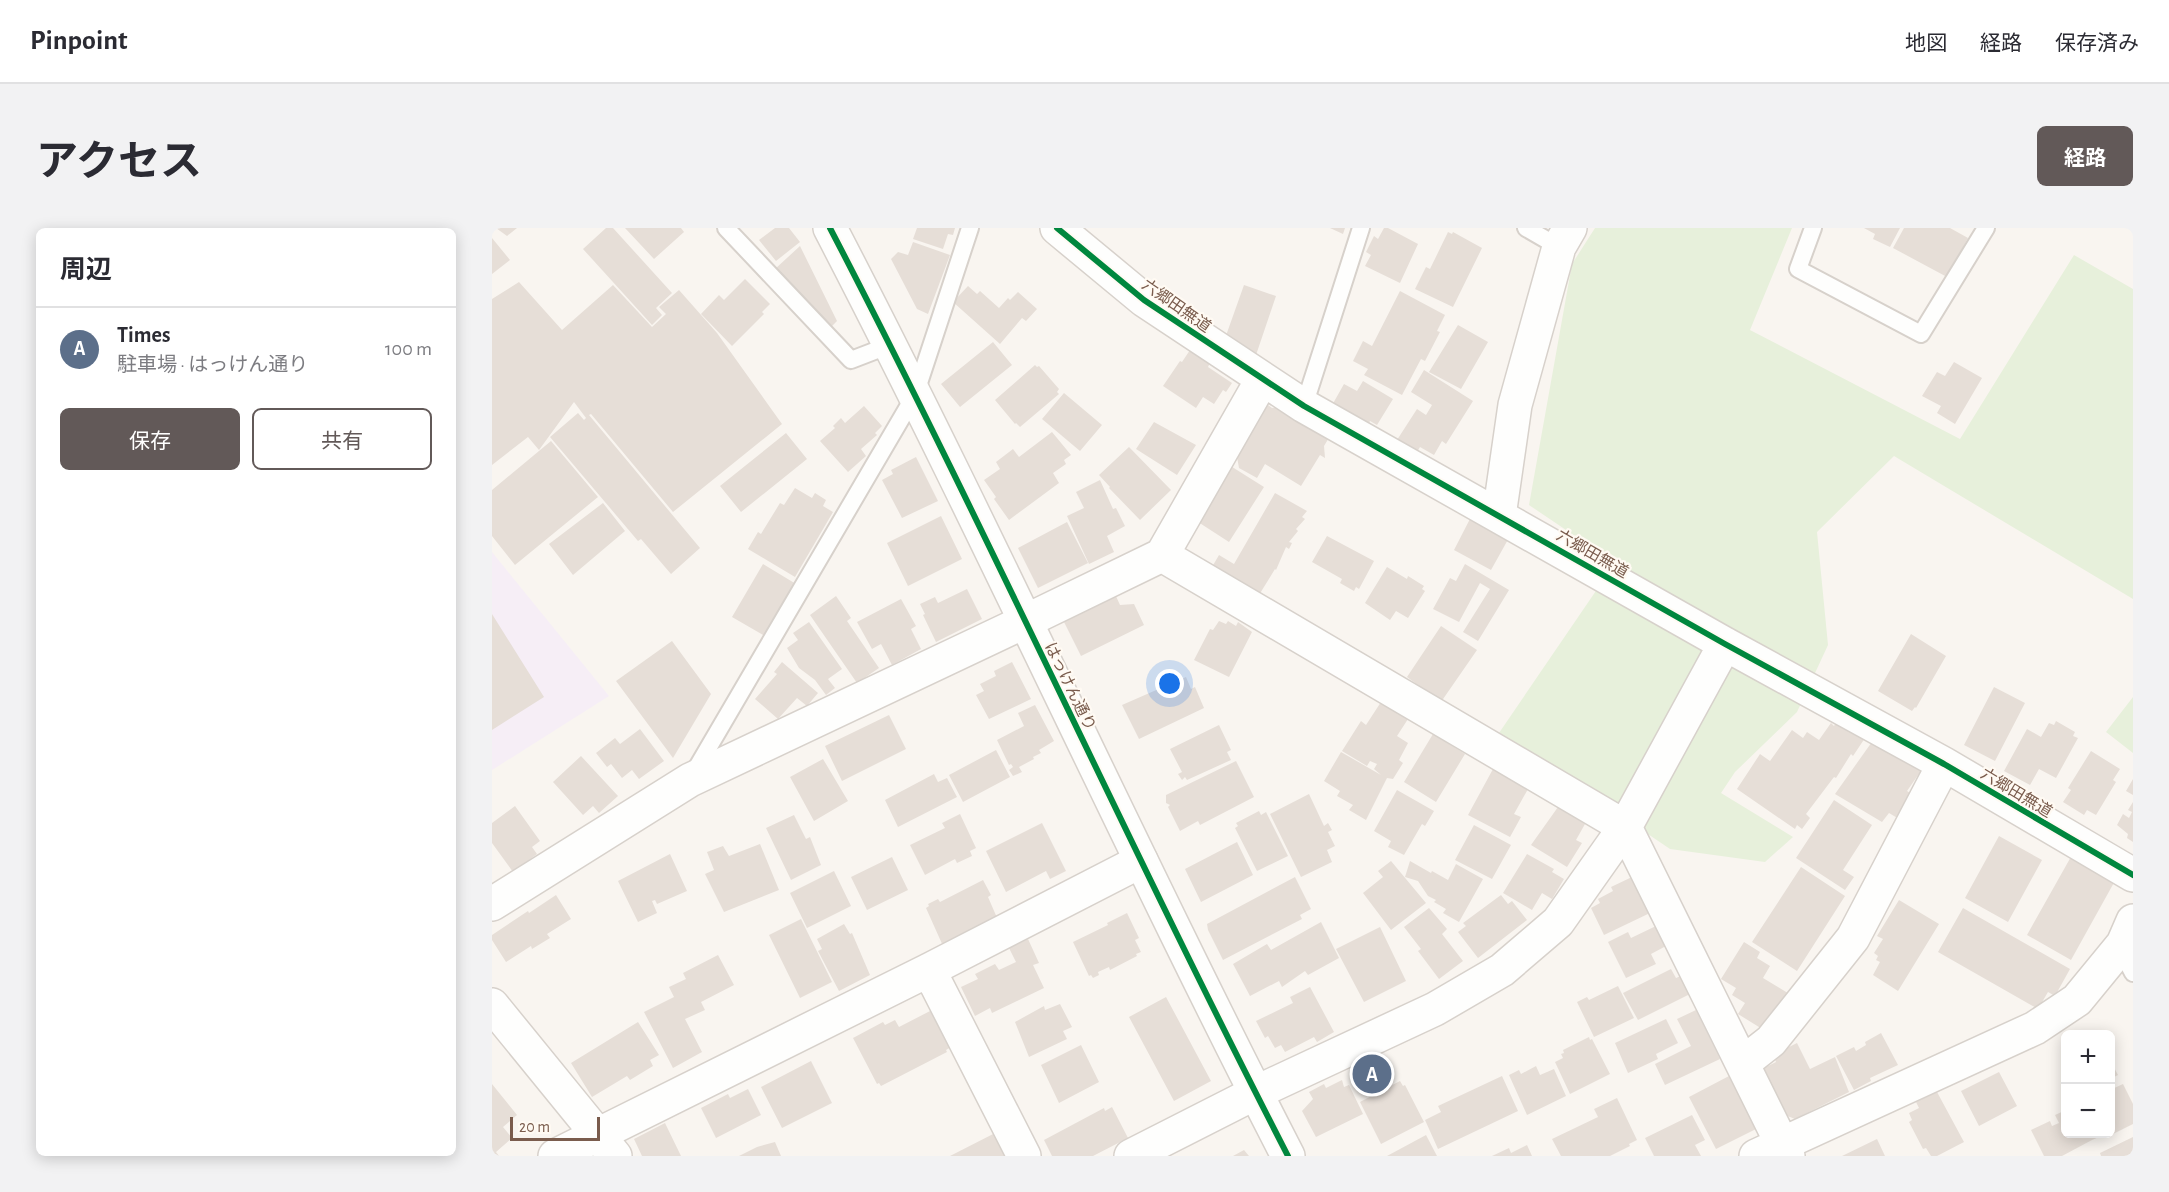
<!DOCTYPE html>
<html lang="ja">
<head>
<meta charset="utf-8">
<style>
	:root { --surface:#fff; --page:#f2f2f3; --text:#2b2b33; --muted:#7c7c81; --line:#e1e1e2; --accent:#625958 }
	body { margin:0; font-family:"Alegreya Sans","Noto Sans JP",sans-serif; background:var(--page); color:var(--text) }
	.controls { position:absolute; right:18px; bottom:18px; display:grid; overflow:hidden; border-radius:9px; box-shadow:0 3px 15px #0003 }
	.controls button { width:54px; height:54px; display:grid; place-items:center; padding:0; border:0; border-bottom:2px solid var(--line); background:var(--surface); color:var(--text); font:30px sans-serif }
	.scale { position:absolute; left:18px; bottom:15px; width:90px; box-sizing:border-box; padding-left:6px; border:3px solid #7a5c4d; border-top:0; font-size:16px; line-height:21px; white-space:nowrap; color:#7a5c4d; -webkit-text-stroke:4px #fffaf3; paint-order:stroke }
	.you { position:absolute; left:678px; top:456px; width:21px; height:21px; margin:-15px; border:4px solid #fff; border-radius:50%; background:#1a73e8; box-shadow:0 0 0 9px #1a73e833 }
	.badge { display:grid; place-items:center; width:39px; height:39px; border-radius:50%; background:var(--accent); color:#fff; font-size:20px; font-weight:700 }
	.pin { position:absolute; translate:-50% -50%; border:3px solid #fff; box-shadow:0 2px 6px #0006 }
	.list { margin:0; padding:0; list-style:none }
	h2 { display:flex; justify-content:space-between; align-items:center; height:78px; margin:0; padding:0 24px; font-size:26px }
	h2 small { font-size:20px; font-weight:400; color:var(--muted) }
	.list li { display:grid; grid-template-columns:39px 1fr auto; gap:18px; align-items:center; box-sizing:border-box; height:84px; padding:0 24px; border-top:2px solid var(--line) }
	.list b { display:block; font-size:22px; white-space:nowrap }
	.list p { margin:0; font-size:20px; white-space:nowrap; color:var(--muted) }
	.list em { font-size:20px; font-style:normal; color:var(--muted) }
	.actions { display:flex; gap:12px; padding:18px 24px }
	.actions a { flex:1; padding:14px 0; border:2px solid var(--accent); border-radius:9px; text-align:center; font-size:21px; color:var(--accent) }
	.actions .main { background:var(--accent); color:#fff }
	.map { position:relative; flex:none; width:1641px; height:928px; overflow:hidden; border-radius:9px }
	header { display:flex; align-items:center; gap:36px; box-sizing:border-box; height:84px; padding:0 30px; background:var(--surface); border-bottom:2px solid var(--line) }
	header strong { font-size:28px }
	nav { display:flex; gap:33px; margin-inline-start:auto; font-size:21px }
	.intro { display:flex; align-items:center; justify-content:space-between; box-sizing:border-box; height:144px; padding:0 36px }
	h1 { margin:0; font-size:42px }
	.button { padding:15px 27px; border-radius:9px; background:var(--accent); color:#fff; font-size:21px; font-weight:700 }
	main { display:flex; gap:36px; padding:0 36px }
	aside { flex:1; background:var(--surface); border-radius:9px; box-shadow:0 3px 15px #0003 }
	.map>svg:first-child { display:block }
</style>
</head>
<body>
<header>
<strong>Pinpoint</strong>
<nav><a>地図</a><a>経路</a><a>保存済み</a></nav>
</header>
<div class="intro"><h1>アクセス</h1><a class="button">経路</a></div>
<main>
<aside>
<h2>周辺<small></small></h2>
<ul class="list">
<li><span class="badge" style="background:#5c6f8a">A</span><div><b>Times</b><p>駐車場 · はっけん通り</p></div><em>100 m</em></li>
</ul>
<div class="actions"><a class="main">保存</a><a>共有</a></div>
</aside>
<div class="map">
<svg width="1641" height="928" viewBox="0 0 1641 928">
	<rect width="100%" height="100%" fill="#f9f5f0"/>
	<!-- education -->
	<path fill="#f6eef6" d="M0,324L117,468L0,542Z"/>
	<!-- green -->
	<path fill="#e7f0db" d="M1103,0H1300L1258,102L1468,211L1582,27L1641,61V371L1402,228L1325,304L1336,417L1305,484L1243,544L1229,565L1301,609L1273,634L1178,621L1007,505L1123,335L1037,277L1080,36Z
		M1641,469V525L1614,504Z"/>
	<!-- building -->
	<path fill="#e6ded7" d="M4,0H25L15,8Z
		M114,0H121L180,65L164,80L170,87L160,97L91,21Z
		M133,0H189L192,4L162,31Z
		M283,0H297L308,14L284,33L267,12Z
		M425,0H463L461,7L456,6L451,21L421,11Z
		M838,0H853L851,6Z
		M892,0H896L926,16L908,55L873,38L879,27L874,24L882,8L886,11Z
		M1372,0H1408L1398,19L1381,11L1383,6Z
		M1412,0H1458L1476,10L1455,49L1401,20Z
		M956,4L960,6L961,4L990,20L961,79L923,61L934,39L938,41Z
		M0,10L18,32L0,46Z
		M421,14L458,27L436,86L425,81L399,31L406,24L416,27Z
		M308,18L345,93L338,100L283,41Z
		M253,51L278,76L270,84L272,86L240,118L209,86L227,67L232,72Z
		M27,54L70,102L121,57L160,99L174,86L167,79L187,62L225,105L290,196L181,284L99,186L97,187L208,320L179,346L149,311L146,313L58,209L86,185L92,192L94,190L82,174L47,222L36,209L0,237V71Z
		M752,57L784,68L764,127L731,116Z
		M476,58L485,66L488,63L507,80L516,70L518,72L526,64L545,81L534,93L530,90L508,116L461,74Z
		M908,63L953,87L945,103L948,104L933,133L929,131L910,167L872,147L876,141L861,133L871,113L880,118Z
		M966,97L996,114L969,161L937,144Z
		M501,114L520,137L468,179L449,156Z
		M698,122L718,135L716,139L740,155L734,164L731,162L722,176L711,169L704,180L671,158L688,133L690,134Z
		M1462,134L1490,150L1463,196L1445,185L1449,178L1430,168L1445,144L1453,148Z
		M543,137L545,139L547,138L567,161L565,164L567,166L528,199L524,195L523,196L503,172Z
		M932,142L981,173L954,216L950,213L942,227L928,219L925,224L905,212L925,181L934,187L940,177L919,164Z
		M871,153L901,171L885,197L878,193L875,199L839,179L852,156L865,163Z
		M572,165L610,197L588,223L550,191Z
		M772,174L780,180L793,178L838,208L832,218L833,230L828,227L809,258L773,236L765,250L747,240L745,229Z
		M372,178L390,198L383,205L385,207L369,221L374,228L356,244L328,213L343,200L341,198L349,190L353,195Z
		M662,194L704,217L685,247L644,221Z
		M560,204L579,227L572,232L574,236L561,245L567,255L517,292L502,271L504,269L492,252L508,241L504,234L521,221L527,229Z
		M294,205L315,231L249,284L228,258Z
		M59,213L106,269L23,337L0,308V262Z
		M637,219L679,262L648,292L617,260L618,259L607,247Z
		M424,229L446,273L410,290L390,252L401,246L399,242Z
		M737,237L772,259L737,314L703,292Z
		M608,252L621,281L624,280L633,298L615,308L622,324L597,336L575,288L592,280L584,264Z
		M303,260L320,270L323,265L334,272L331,278L341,284L303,349L256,321L266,304L269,306L288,275L292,277Z
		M783,265L815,283L810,289L813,291L804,301L806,303L797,314L800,315L797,321L794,319L784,342L783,341L767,367L720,339L727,327L742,336Z
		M111,275L133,303L81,347L57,316Z
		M980,287L1018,308L999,342L962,322Z
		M449,288L470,331L416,358L395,315Z
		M575,294L596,335L546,360L526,320Z
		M835,308L882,333L867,361L864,359L862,363L848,355L850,351L820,334Z
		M271,336L304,356L273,408L240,389Z
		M973,336L1017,362L986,413L971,404L998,361L988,355L967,394L941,381L958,350L964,353Z
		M895,339L915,351L916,348L932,358L930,361L933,363L916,390L904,383L898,392L873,375Z
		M475,361L490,391L444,414L431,387L433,386L428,376L443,369L446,375Z
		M623,366L628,377L642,376L652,397L589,428L571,392Z
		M344,368L359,390L355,393L387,440L365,455L318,387Z
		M409,371L424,398L419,401L429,421L400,437L389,416L380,421L365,394Z
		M0,386L52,469L0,502Z
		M727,393L734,396L736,393L744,398L746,394L760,404L737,449L702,432L718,401L721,402Z
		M317,394L350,441L336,451L343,460L334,467L323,452L307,440L295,420L306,412L301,405Z
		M949,398L985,422L949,474L915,449Z
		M1419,406L1454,428L1424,480L1423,479L1420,483L1386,463Z
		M180,413L219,466L181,530L124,453Z
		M290,434L326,465L315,478L305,470L286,491L263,471L285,446L282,444Z
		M520,434L539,471L497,491L484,467L492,463L488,456L504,448L502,443Z
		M694,449L699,461L703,459L712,480L647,511L630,477Z
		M1502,459L1533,475L1503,533L1472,517Z
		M889,474L916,491L905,508L916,515L907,532L911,535L901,551L895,550L874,592L857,582L861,577L845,568L848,563L832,553L849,524L889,547L882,541L885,536L878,533L875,538L850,523L869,493L874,497Z
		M543,477L562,513L547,522L549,525L541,529L542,531L527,539L530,544L521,548L517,542L521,539L519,536L517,537L505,512L532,498L526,485Z
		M397,487L414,521L350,553L333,518Z
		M1346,492L1373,510L1361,528L1359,526L1344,550L1342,549L1314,586L1318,590L1310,601L1305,597L1303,601L1245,561L1268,526L1278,533L1300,502L1311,510L1315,504L1327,512L1339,495L1342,498Z
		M1564,493L1583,504L1581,508L1586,510L1564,550L1547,541L1538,557L1512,543L1535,501L1549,509L1557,495L1562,497Z
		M727,497L739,522L735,524L739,532L695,552L693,549L690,552L686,546L690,544L678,521Z
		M148,501L172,533L147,551L140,542L130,550L119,536L115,539L104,525L123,510L128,516Z
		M941,506L973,526L944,574L912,554Z
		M1382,511L1431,540L1415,563L1423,568L1407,591L1397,585L1390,594L1343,566Z
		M504,522L518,549L471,574L457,547Z
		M1599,523L1628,541L1621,552L1624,554L1604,587L1595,582L1592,587L1571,574L1579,562L1576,560Z
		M89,528L126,568L107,585L101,578L91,587L61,554Z
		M331,531L356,573L322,593L298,549Z
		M744,533L762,569L708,597L706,593L688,603L676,579L678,577L674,575V567Z
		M1001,541L1036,561L1022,586L1029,589L1018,609L976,587Z
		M442,546L446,554L455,550L465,569L406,599L393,572Z
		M1641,551V567L1634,563Z
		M905,562L942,583L933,598L930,596L912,627L896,619L899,613L882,603Z
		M817,566L832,598L836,595L840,602L836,604L843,618L835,622L840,634L809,649L778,586Z
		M1342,572L1380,597L1351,642L1362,649L1353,662L1304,630Z
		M1641,574V614L1635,610L1636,606L1625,597L1631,586L1637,590L1640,584L1636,582Z
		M23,578L48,613L40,619L45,626L21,644L0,615V595Z
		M1066,579L1093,596L1084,612L1090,615L1075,639L1039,617Z
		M767,583L769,587L774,584L796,628L765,643L743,600L746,598L744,595Z
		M468,586L484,620L478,623L480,628L465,635L463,631L433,647L418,617L453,600L450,595Z
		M302,587L314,611L318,609L329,637L299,652L274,600Z
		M550,595L574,643L558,651L554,643L514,664L494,623Z
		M982,597L1019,617L1000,651L963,632Z
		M1507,608L1550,632L1516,694L1473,670Z
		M745,614L761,647L709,674L693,641Z
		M268,616L287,662L232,684L213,646L222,642L215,624L231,618L237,628Z
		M178,626L195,663L165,676L163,672L160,673L165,685L146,694L126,653Z
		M1035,626L1062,641L1060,644L1072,651L1060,671L1050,665L1040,682L1011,665Z
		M1580,627L1624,651L1579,732L1535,707Z
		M400,629L416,662L375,682L359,649Z
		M899,633L934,675L899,702L871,665L891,649L886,643Z
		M918,633L939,645L940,643L956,652L964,636L991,651L967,694L951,685L954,681L942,674L944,672L936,668L926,653L913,649Z
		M1309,639L1353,668L1305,743L1260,714Z
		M342,643L359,678L315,700L298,665Z
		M803,649L819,681L808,687L810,691L731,732L716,702L715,696Z
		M1140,649L1158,685L1112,707L1099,680L1108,675L1106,671L1121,663L1119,659Z
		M491,652L499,667L496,669L506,692L451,718L434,680L437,678L436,676L446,671L448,674Z
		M64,667L79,691L55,706L58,710L40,721L39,718L14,734L0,712V707L36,683L37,685Z
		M1009,667L1016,676L1020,673L1035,692L986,730L966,704L974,698L971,695Z
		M1407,672L1447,696L1406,763L1381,747L1388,734L1384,732L1386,728L1382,725L1391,711L1385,708Z
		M937,680L955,701L950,706L971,733L947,751L926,723L929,721L912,699Z
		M1471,680L1578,741L1563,768L1556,764L1546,781L1446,724Z
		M635,685L647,710L643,712L649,724L644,726L645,728L618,742L617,739L606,744L607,747L601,750L599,747L597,748L581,714L616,697L615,695Z
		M309,691L340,754L308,770L277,707Z
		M829,694L847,730L816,747L813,743L790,759L787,753L758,768L741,736L775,716L779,722Z
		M352,696L358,706L360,705L378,747L347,763L326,723L330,721L325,711Z
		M1164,698L1174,718L1159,726L1164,736L1134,750L1116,714L1136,704L1139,710Z
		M888,699L914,753L872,774L844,721Z
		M536,711L547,735L541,737L552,760L500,785L498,780L483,788L469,759L486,751L483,746L503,736L507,742L524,734L517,720Z
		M1252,714L1268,724L1265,730L1278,738L1271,750L1299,767L1275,804L1246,786L1253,775L1240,767L1244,760L1229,751Z
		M226,727L242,757L209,774L213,782L193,791L210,824L181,840L152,784L182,769L177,759L194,751L191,745Z
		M1179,741L1184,750L1191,747L1200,765L1146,792L1131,765Z
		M1126,758L1142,790L1102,809L1085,774L1095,769L1097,772Z
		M818,759L842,804L825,814L822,809L793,824L789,817L783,820L776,808L773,810L764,793L801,775L798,769Z
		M674,769L719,853L682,873L637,789Z
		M568,776L580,799L571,803L575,811L537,829L523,794L552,778L553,782Z
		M440,782L459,819L454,822L455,824L389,858L387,855L385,856L361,810L391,794L393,797L403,792L407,799Z
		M1204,782L1228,831L1173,857L1163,836L1199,818L1185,791Z
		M1174,791L1186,815L1164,826L1166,831L1136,845L1123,815Z
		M146,794L167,827L158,832L161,838L138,852L135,848L100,869L79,835Z
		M1389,805L1406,837L1378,850L1379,853L1362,862L1344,828L1362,819L1364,823L1374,817L1373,814Z
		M1097,809L1098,812L1100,811L1118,846L1078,866L1063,834L1071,830L1069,826L1072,825L1071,822Z
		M1305,815L1318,841L1343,829L1357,864L1303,891L1293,887L1270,841L1284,834L1281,827Z
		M589,817L607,854L567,875L549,837Z
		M1618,832L1626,847L1618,851Z
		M319,833L340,875L290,900L269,859Z
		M1044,838L1048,847L1062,841L1074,868L1035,887L1017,847L1027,842L1029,846Z
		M1507,844L1525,878L1487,898L1469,863Z
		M1010,848L1026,883L946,921L933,892L949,884L946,878Z
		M1237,848L1264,901L1224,921L1197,869Z
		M850,852L852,859L857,857L871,886L824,909L810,883L821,871L817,864L832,856L834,860Z
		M908,853L911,858L913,857L932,894L889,916L868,874Z
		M0,856L25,887L11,899L20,910L4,924L7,928H0Z
		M1631,856L1641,876V896L1615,909L1614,906L1600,912L1570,928H1552L1539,902L1558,893L1560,898L1567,895L1563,887L1574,882V906H1618V862Z
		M256,861L269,887L224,910L209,880L236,866L238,870Z
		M1445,864L1472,914L1445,928H1439L1434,920L1431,921L1417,894L1420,892L1417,885L1427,880L1424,874Z
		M1125,870L1145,912L1137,916L1138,918L1118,928H1069L1060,911L1106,889L1102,881Z
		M620,879L636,910L601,928H560L552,912L612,880L613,883Z
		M1200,887L1213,912L1203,917L1209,928H1162L1153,910Z
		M173,895L189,928H150L142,911Z
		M507,903L519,928H458Z
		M934,907L945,928H895Z
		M1641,909V928H1609L1608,925Z
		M1385,911L1393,928H1350Z
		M283,914L289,928H247L265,919Z
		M1035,917L1040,928H1000L1017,920L1019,925Z
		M752,922L757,928H741Z"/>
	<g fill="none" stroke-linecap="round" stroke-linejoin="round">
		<defs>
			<path id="service" d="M234,0L359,132L398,117
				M1034,0L1067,19
				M1321,0L1306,41L1429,106L1494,0
				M812,178L869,0
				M201,546L423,167L478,0
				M1628,720L1641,745"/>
			<path id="minor" d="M565,0L652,72L812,178L1233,416L1452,536L1641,647
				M1007,288L1023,177L1067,19L1078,0
				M670,327L1133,599L1296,928
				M0,676L198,552L532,394L670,327L770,152
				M437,742L532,928
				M0,777L123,928
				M1251,835L1279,813L1361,710L1452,536
				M63,928L437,742L649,633
				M639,928L763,865L943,781L1010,742L1066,694L1133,599L1233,416
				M1264,928L1543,800L1585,772L1631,716L1641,693"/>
			<path id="tertiary" d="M338,0C497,306 638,621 796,928"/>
		</defs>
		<!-- service casing -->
		<use href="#service" stroke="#d7d1cb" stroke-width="20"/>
		<!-- minor casing -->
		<use href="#minor" stroke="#d7d1cb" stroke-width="36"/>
		<!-- tertiary casing -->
		<use href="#tertiary" stroke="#d7d1cb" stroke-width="36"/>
		<!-- service -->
		<use href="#service" stroke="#fefefd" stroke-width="16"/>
		<!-- minor -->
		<use href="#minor" stroke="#fefefd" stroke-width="33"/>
		<!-- tertiary -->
		<use href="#tertiary" stroke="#fefefd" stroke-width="33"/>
		<defs>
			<path id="cycleway" d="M338,0C497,306 638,621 796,928
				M565,0L652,72L812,178L1233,416L1452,536L1641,647"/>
		</defs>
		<!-- cycleway casing -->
		<use href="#cycleway" stroke="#fffaf3" stroke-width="10"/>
		<!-- cycleway -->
		<use href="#cycleway" stroke="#00873e" stroke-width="6"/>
	</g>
	<g text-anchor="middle" stroke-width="4.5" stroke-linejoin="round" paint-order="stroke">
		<!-- street labels -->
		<g font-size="16" fill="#7a5c4d" stroke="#fffaf3">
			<text transform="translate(685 77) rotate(35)" y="6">六郷田無道</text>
			<text transform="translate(1101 325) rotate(30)" y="6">六郷田無道</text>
			<text transform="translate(579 458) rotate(64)" y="6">はっけん通り</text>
			<text transform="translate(1525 564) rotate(31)" y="6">六郷田無道</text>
		</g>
	</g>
</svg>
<div class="controls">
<button>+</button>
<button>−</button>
</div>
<div class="scale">20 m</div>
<div class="you"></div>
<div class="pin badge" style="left:880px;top:846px;background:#5c6f8a">A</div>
</div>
</main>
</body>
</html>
